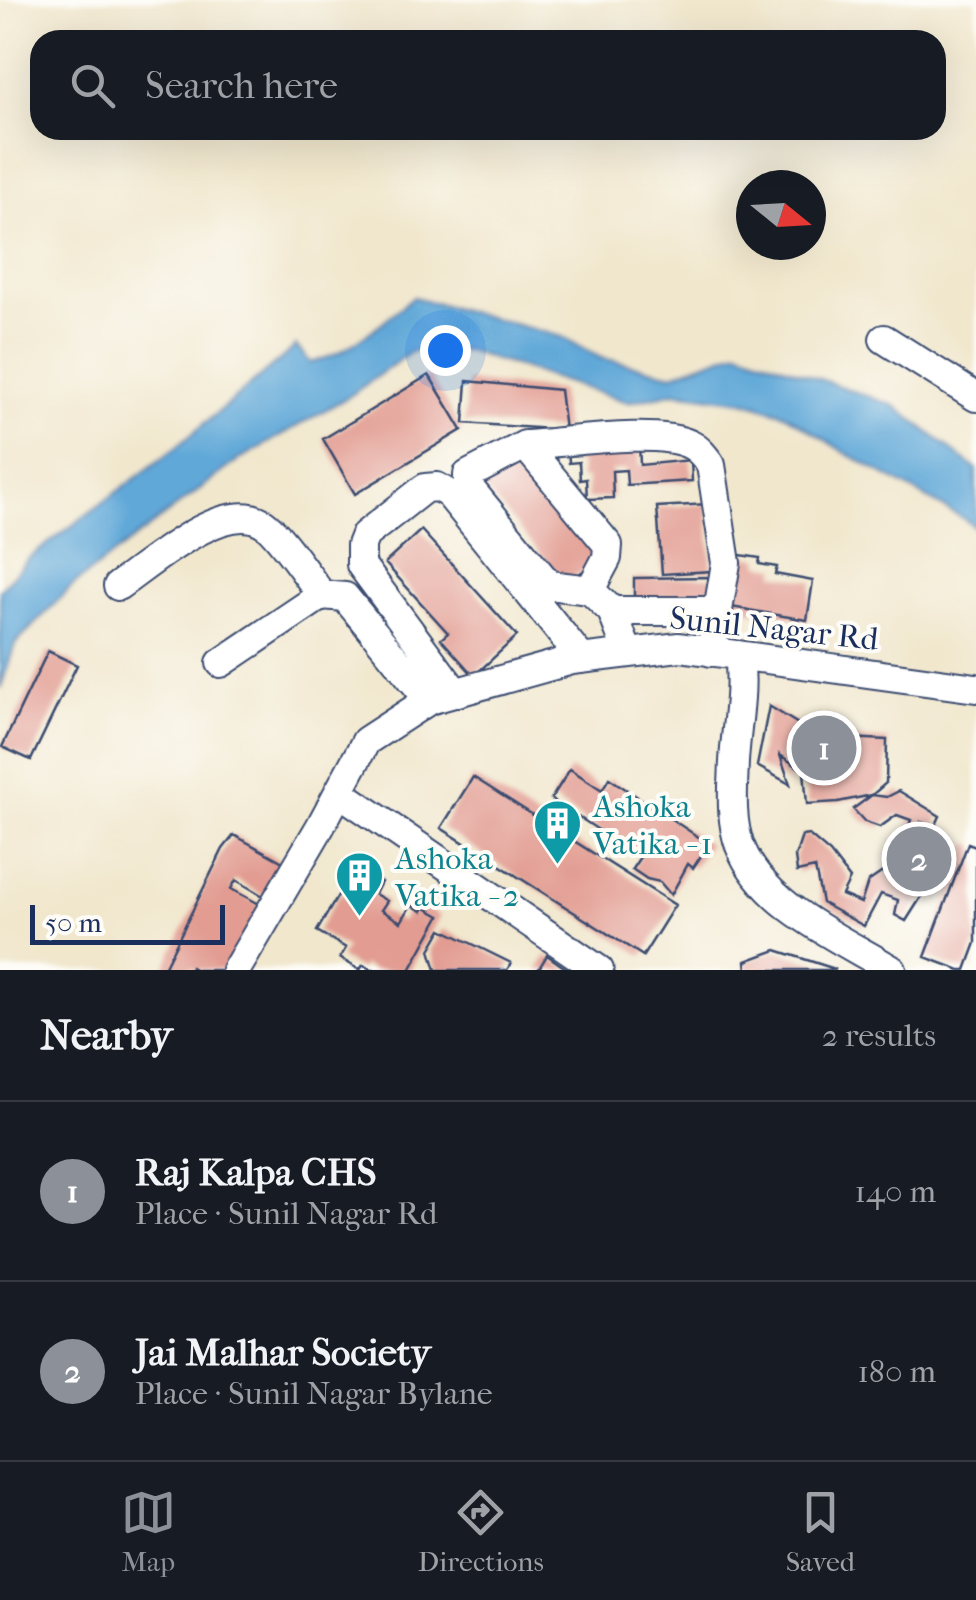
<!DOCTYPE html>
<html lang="en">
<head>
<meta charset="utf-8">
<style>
	:root { --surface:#171b24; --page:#20242c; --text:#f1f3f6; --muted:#9ea1a6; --line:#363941; --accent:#8c9099 }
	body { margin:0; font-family:"IM FELL French Canon",serif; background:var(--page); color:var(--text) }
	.compass { position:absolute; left:736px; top:170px; width:90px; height:90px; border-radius:50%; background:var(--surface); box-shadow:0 10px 40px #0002; rotate:108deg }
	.scale { position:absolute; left:30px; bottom:25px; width:195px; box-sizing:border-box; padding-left:10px; border:5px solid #1b2f5e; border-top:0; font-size:28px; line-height:35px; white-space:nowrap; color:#1b2f5e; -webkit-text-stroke:8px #fdfcf7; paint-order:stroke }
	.you { position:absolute; left:445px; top:350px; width:35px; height:35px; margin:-25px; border:8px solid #fff; border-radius:50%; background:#1a73e8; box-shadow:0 0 0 15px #1a73e833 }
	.badge { display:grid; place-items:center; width:65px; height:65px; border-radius:50%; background:var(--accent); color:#fff; font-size:32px; font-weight:700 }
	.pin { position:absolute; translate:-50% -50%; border:5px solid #fff; box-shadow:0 2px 10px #0006 }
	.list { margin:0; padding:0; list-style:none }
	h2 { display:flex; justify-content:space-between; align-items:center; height:130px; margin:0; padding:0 40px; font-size:42px }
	h2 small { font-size:32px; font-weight:400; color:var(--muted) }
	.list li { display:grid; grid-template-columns:65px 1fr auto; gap:30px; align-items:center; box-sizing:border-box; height:180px; padding:0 40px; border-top:2px solid var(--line) }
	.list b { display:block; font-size:38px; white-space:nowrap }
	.list p { margin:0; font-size:32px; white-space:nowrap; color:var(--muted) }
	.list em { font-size:32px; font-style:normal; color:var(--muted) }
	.icon { flex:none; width:55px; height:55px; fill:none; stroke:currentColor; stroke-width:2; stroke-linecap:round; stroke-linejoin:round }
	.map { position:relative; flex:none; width:976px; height:970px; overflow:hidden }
	.search { position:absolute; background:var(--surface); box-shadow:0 10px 40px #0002; left:30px; right:30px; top:30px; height:110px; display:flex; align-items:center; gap:25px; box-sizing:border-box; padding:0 35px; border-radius:30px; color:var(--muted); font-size:38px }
	.sheet { height:490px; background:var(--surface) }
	nav { display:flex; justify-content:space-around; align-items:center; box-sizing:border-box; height:140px; border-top:2px solid var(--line); background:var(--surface); font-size:28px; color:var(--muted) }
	nav a { display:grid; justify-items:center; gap:5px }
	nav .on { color:var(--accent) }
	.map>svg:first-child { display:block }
</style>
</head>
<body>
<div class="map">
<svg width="976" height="970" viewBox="0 0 976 970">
	<rect width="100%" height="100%" fill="#fdfcf7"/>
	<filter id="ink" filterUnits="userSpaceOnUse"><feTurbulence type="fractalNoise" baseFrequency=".01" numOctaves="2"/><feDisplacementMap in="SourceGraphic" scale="20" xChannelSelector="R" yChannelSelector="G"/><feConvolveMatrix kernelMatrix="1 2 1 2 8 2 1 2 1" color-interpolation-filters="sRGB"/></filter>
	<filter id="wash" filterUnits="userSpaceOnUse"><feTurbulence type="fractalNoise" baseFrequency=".0048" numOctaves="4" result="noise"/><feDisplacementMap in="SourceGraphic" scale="40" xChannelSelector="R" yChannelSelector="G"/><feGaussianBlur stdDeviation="2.25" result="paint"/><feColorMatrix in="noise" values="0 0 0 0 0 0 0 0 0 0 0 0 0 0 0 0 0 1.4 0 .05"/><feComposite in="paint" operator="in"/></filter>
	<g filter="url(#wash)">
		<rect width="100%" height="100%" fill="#f1e7cd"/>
		<!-- water -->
		<path fill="#61a8d8" stroke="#3e6c9b" stroke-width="2.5" d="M413,297L562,337L601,358L673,374L739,350L895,406L976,469V529L966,520L844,452L785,414L744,401L676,392L628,402L465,350L412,351L351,395L237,461L72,586L15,644L0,689V590L28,559L177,447L296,346L311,363C351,353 382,322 413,297Z"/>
		<g id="blocks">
			<!-- building -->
			<path fill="#e29c92" d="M429,375L462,430L355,494L323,439Z
				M467,381L560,390L565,430L464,423Z
				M639,441L640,465L691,460L692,481L627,485L626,470L612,471L613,498L587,499L586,479L580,480L579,462L569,463L568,445Z
				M522,457L602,558L566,583L480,484Z
				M708,504L712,571L662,574L657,507Z
				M421,530L517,636L474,676L441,639L448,633L385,563Z
				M740,555L760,558L759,564L777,567L775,574L813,581L807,620L731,607Z
				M713,577V600L634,602V578Z
				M48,651L77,665L31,760L2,747Z
				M769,706L808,730L828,737L887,740L886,783L872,795L838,802L807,804L804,771L780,755L790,784L757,766Z
				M570,769L602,790L609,778L709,844L693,868L688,864L671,895L660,882L647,879L632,869L640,857L551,799Z
				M473,777L675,905L643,956L441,828Z
				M899,791L940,816L935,827L921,822L922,834L917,850L944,861L906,921L895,915L898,900L881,894L864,926L822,903L815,868L797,872L795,857L802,836L809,835L830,853L850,879L842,895L861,903L868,882L884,871L904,884L920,875L897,864L911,820L897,815L880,827L865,822L853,809L872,795L887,797Z
				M234,835L290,866L270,900L236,880L231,889L263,906L229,970H196L191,967L190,970H163L223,849Z
				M968,843L976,846V943L966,970H960L925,957Z
				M359,870L381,882L375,894L387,901L381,910L401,922L411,905L422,911L424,907L440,916L410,970H372L363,965L360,970L340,958L346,948L317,931L340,892L345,895Z
				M442,929L511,963L507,970H436L430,950Z
				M776,950L835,969V970H747L746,961Z
				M547,955L561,965L569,970H538Z"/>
		</g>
	</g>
	<g filter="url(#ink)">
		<use href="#blocks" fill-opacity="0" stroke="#3b4b6f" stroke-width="2.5"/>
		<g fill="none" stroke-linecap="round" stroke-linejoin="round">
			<defs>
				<path id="street" d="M884,339L976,397
					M525,445C565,443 656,428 689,444C699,448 705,457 711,465L726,563L711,652
					M118,586C150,564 223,499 262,522C277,530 310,580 322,595L345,597L429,700
					M590,590L607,558L608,545L525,445L468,475V486L549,585L590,590L612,611L628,653
					M612,611H718
					M739,655C744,692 736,725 734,762C733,789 730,820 740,846C764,907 840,938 892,970
					M221,663L322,595
					M455,692L361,565V545L365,535L425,488L437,487L449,494L582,659
					M339,792L599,970
					M236,970L320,827L366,741L429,700L572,660L679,647L976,688"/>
			</defs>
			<!-- street casing -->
			<use href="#street" stroke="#3b4b6f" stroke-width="32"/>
			<!-- street -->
			<use href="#street" stroke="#fff" stroke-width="28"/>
		</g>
	</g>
	<!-- icons -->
	<defs>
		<symbol id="building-pin" viewBox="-11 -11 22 30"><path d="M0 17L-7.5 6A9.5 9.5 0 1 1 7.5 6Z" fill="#0f9aa8" stroke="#fdfcf7"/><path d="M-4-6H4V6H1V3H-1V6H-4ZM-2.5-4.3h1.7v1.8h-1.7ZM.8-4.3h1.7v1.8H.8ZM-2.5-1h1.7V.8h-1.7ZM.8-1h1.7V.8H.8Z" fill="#fff"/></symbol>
	</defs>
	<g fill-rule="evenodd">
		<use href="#building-pin" x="530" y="796" width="55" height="75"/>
		<use href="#building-pin" x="332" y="848" width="55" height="75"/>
	</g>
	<g text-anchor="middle" stroke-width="8" stroke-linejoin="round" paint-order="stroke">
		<!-- street labels -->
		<g font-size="32" fill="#1b2f5e" stroke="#fdfcf7">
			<text transform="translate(774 628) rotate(6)" y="11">Sunil Nagar Rd</text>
		</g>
		<!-- culture labels -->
		<g font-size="32" fill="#0d838f" stroke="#fdfcf7" text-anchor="start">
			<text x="593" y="817">Ashoka<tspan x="593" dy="37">Vatika - 1</tspan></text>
			<text x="395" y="869">Ashoka<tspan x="395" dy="37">Vatika - 2</tspan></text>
		</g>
	</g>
</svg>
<svg class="compass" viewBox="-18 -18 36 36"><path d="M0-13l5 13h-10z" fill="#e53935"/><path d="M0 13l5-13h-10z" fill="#9ea1a6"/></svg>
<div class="scale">50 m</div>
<div class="you"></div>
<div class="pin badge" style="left:824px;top:748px">1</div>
<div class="pin badge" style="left:919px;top:859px">2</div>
<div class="search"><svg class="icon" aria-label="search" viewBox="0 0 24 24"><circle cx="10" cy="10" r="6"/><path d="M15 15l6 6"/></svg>Search here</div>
</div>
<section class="sheet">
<h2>Nearby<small>2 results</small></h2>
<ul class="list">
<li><span class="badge">1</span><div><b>Raj Kalpa CHS</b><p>Place · Sunil Nagar Rd</p></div><em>140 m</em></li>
<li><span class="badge">2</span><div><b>Jai Malhar Society</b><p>Place · Sunil Nagar Bylane</p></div><em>180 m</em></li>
</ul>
</section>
<nav>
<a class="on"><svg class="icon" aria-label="map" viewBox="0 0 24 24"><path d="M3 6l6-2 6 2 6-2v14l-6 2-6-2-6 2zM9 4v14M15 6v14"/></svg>Map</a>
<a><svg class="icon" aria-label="directions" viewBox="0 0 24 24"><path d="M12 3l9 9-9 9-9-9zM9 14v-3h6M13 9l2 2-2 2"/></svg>Directions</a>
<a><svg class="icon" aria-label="saved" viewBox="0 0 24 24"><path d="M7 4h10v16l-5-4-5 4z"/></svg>Saved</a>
</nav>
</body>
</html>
